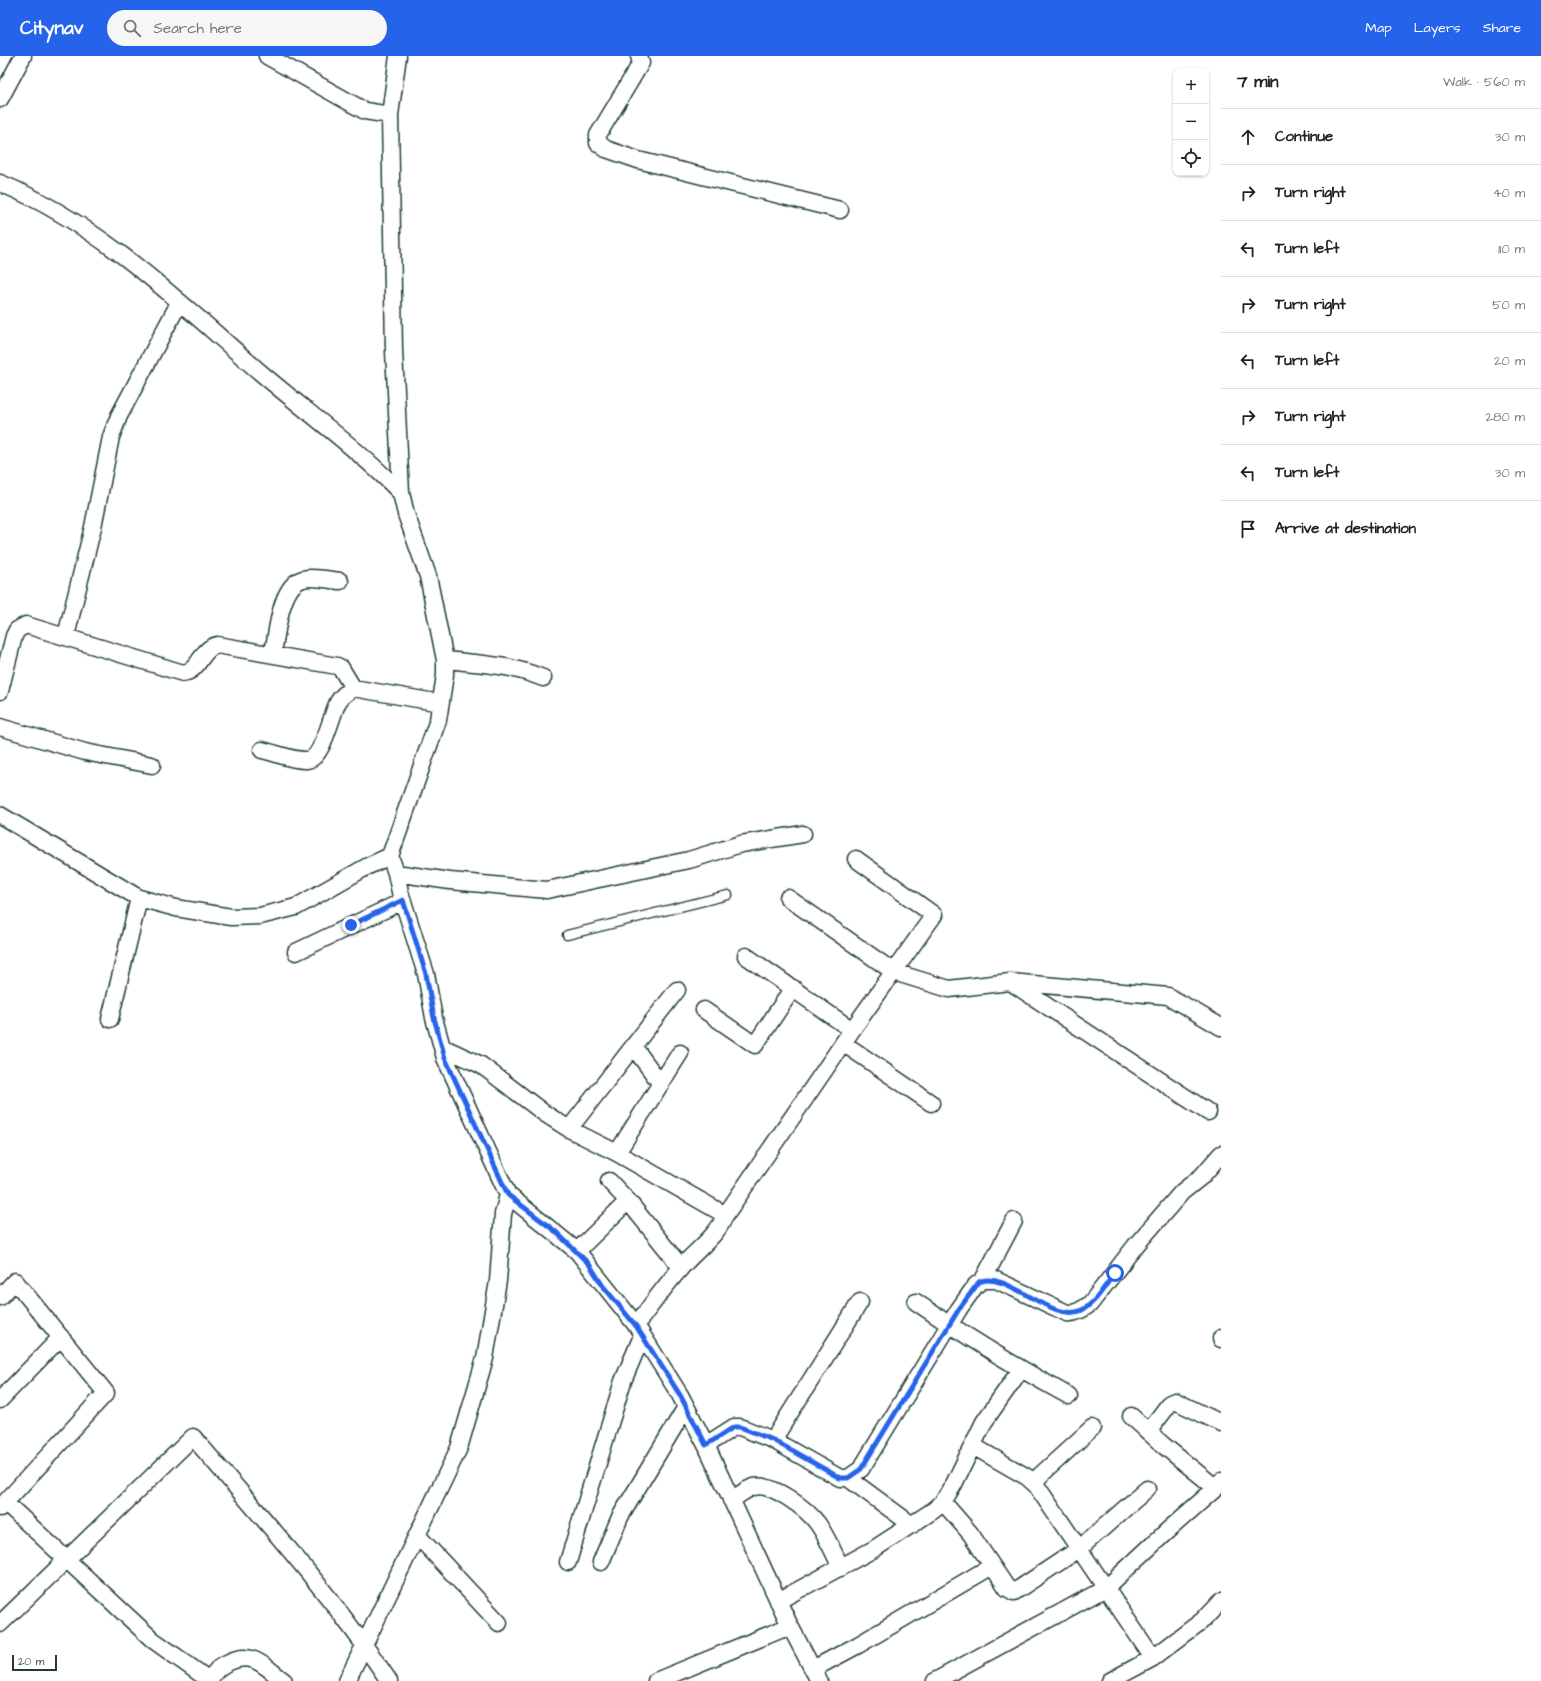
<!DOCTYPE html>
<html lang="en">
<head>
<meta charset="utf-8">
<style>
	:root { --surface:#fff; --page:#f6f6f6; --text:#222; --muted:#767676; --line:#e0e0e0; --accent:#2563eb }
	body { margin:0; font-family:"Architects Daughter",sans-serif; background:var(--page); color:var(--text) }
	.controls { position:absolute; right:12px; top:12px; display:grid; overflow:hidden; border-radius:8px; box-shadow:0 1px 3px #0004 }
	.controls button { width:36px; height:36px; display:grid; place-items:center; padding:0; border:0; border-bottom:1px solid var(--line); background:var(--surface); color:var(--text); font:20px sans-serif }
	.scale { position:absolute; left:12px; bottom:10px; width:45px; box-sizing:border-box; padding-left:4px; border:2px solid #1f3d34; border-top:0; font-size:11px; line-height:14px; white-space:nowrap; color:#1f3d34; -webkit-text-stroke:3px #fff; paint-order:stroke }
	.stop { position:absolute; width:12px; height:12px; margin:-9px; border:3px solid #2563eb; border-radius:50%; background:#fff }
	.stop.end { background:#2563eb; border-color:#fff; box-shadow:0 1px 4px #0008 }
	.list { margin:0; padding:0; list-style:none }
	h2 { display:flex; justify-content:space-between; align-items:center; height:52px; margin:0; padding:0 16px; font-size:17px }
	h2 small { font-size:13px; font-weight:400; color:var(--muted) }
	.list li { display:grid; grid-template-columns:26px 1fr auto; gap:12px; align-items:center; box-sizing:border-box; height:56px; padding:0 16px; border-top:1px solid var(--line) }
	.list b { display:block; font-size:15px; white-space:nowrap }
	.list em { font-size:13px; font-style:normal; color:var(--muted) }
	.icon { flex:none; width:22px; height:22px; fill:none; stroke:currentColor; stroke-width:2; stroke-linecap:round; stroke-linejoin:round }
	.map { position:relative; flex:none; width:1221px; height:1625px; overflow:hidden }
	header { display:flex; align-items:center; gap:24px; box-sizing:border-box; height:56px; padding:0 20px; background:var(--accent); color:#fff }
	header strong { font-size:19px }
	nav { display:flex; gap:22px; margin-inline-start:auto; font-size:14px }
	.search { width:280px; height:36px; background:var(--page); display:flex; align-items:center; gap:10px; box-sizing:border-box; padding:0 14px; border-radius:22px; color:var(--muted); font-size:15px }
	main { display:flex }
	aside { flex:1; background:var(--surface) }
	.map>svg:first-child { display:block }
</style>
</head>
<body>
<header>
<strong>Citynav</strong>
<div class="search"><svg class="icon" aria-label="search" viewBox="0 0 24 24"><circle cx="10" cy="10" r="6"/><path d="M15 15l6 6"/></svg>Search here</div>
<nav><a>Map</a><a>Layers</a><a>Share</a></nav>
</header>
<main>
<div class="map">
<svg width="1221" height="1625" viewBox="0 0 1221 1625">
	<rect width="100%" height="100%" fill="#fff"/>
	<filter id="ink" filterUnits="userSpaceOnUse"><feTurbulence type="fractalNoise" baseFrequency=".025" numOctaves="2"/><feDisplacementMap in="SourceGraphic" scale="8" xChannelSelector="R" yChannelSelector="G"/><feConvolveMatrix kernelMatrix="1 2 1 2 8 2 1 2 1" color-interpolation-filters="sRGB"/></filter>
	<g filter="url(#ink)">
		<g fill="none" stroke-linecap="round" stroke-linejoin="round">
			<defs>
				<path id="lane" d="M567,879L728,839"/>
				<path id="street" d="M267,0L365,55L390,59
					M639,0L641,7L598,79V87L606,93L638,104L840,154
					M0,43L23,0
					M0,127C100,168 180,247 261,317C308,357 358,393 401,437
					M66,580L93,471L111,381L119,360L179,247
					M273,597C277,578 280,529 303,523C313,520 329,524 340,525
					M445,604C482,608 508,608 543,622
					M0,635L14,580L17,574L26,569L183,617C200,615 201,592 217,589L337,610L341,612L353,632L441,647
					M0,671L85,696L152,709
					M262,694C276,697 293,705 307,704C323,703 331,659 338,646C341,640 347,636 353,632
					M0,759L139,842L176,852L231,861L260,860L296,851L368,810L390,800L396,817L400,836L426,918L434,962L445,1002L508,1139L577,1195L636,1269L680,1339L706,1389L790,1570L819,1625
					M390,800L438,664L445,619V604L428,520L406,458L401,437L394,295L390,59L398,0
					M396,817L450,825L547,834L689,804L741,788L803,778
					M788,842L894,916L949,933L1010,926L1168,940L1221,971
					M296,896L403,845
					M746,900L852,974
					M1012,927L1208,1056
					M704,954L755,989L793,932
					M110,963L139,842
					M843,987L931,1047
					M633,990L661,1028
					M442,991L481,1009L544,1057L569,1073L617,1097L722,1157L724,1161C718,1180 692,1197 680,1213C664,1231 650,1251 636,1269
					M569,1073L677,934
					M617,1097L680,997
					M609,1125L628,1145L681,1211
					M724,1161L852,974L934,859L856,803
					M577,1195L628,1145
					M983,1224L1014,1165
					M0,1241L15,1225L106,1337L0,1452
					M916,1246C965,1280 1016,1311 1069,1340
					M1221,1282V1283
					M0,1344L61,1281
					M1131,1360L1163,1389L1216,1432
					M1148,1376L1170,1347L1175,1345L1221,1367
					M773,1384L860,1246
					M706,1389L734,1371H740L773,1384L840,1422H848L861,1413L959,1253L976,1229L983,1224H996L1067,1257C1076,1258 1083,1253 1090,1248L1136,1189L1182,1136L1202,1120L1221,1098
					M973,1390L1027,1421L1036,1429L1153,1602
					M848,1422L912,1469
					M1033,1426L1092,1372
					M731,1444C738,1440 746,1433 754,1431C772,1426 808,1454 818,1468C827,1481 834,1497 841,1512
					M943,1446L970,1477L1007,1532L1014,1536L1079,1493L1147,1433
					M8,1449L153,1584L209,1624
					M417,1479L499,1567
					M568,1506L623,1325L642,1280
					M601,1506L620,1461L686,1351
					M778,1545L874,1493L934,1454L943,1446L954,1428L984,1366L1021,1313
					M0,1568L193,1381C261,1460 331,1538 389,1625
					M813,1613L858,1589L992,1510
					M209,1625C214,1616 219,1610 229,1606C253,1594 266,1612 284,1625
					M347,1625L459,1392L485,1302L498,1225L503,1158L508,1139
					M656,1625L790,1570
					M935,1625L1106,1532L1166,1476L1216,1432L1221,1425
					M1110,1625L1153,1602L1203,1564L1221,1545"/>
			</defs>
			<!-- lane casing -->
			<use href="#lane" stroke="#1f3d34" stroke-width="11"/>
			<!-- street casing -->
			<use href="#street" stroke="#1f3d34" stroke-width="19"/>
			<!-- lane -->
			<use href="#lane" stroke="#fff" stroke-width="8"/>
			<!-- street -->
			<use href="#street" stroke="#fff" stroke-width="16"/>
		</g>
	</g>
	<g fill="none" stroke-linecap="round" stroke-linejoin="round" filter="url(#ink)">
		<!-- route -->
		<path stroke="#2563eb" stroke-width="5" d="M351,869L403,844L426,918L434,962L445,1002L508,1139L555,1175L589,1208L603,1230L636,1270L680,1339L706,1389L734,1371H740L773,1384L840,1422H848L861,1413L959,1253L979,1226C1007,1213 1053,1269 1082,1254C1096,1247 1105,1229 1115,1217"/>
	</g>
</svg>
<div class="controls">
<button>+</button>
<button>−</button>
<button><svg class="icon" aria-label="locate" viewBox="0 0 24 24"><circle cx="12" cy="12" r="6"/><path d="M12 2v4M12 18v4M2 12h4M18 12h4"/></svg></button>
</div>
<div class="scale">20 m</div>
<div class="stop" style="left:1115px;top:1217px"></div>
<div class="stop end" style="left:351px;top:869px"></div>
</div>
<aside>
<h2>7 min<small>Walk · 560 m</small></h2>
<ul class="list">
<li><svg class="icon" aria-label="ahead" viewBox="0 0 24 24"><path d="M12 20V5M6 11l6-6 6 6"/></svg><div><b>Continue</b></div><em>30 m</em></li>
<li><svg class="icon" aria-label="right" viewBox="0 0 24 24"><path d="M7 20v-9h11M14 6l5 5-5 5"/></svg><div><b>Turn right</b></div><em>40 m</em></li>
<li><svg class="icon" aria-label="left" viewBox="0 0 24 24"><path d="M17 20v-9H6M10 6l-5 5 5 5"/></svg><div><b>Turn left</b></div><em>110 m</em></li>
<li><svg class="icon" aria-label="right" viewBox="0 0 24 24"><path d="M7 20v-9h11M14 6l5 5-5 5"/></svg><div><b>Turn right</b></div><em>50 m</em></li>
<li><svg class="icon" aria-label="left" viewBox="0 0 24 24"><path d="M17 20v-9H6M10 6l-5 5 5 5"/></svg><div><b>Turn left</b></div><em>20 m</em></li>
<li><svg class="icon" aria-label="right" viewBox="0 0 24 24"><path d="M7 20v-9h11M14 6l5 5-5 5"/></svg><div><b>Turn right</b></div><em>280 m</em></li>
<li><svg class="icon" aria-label="left" viewBox="0 0 24 24"><path d="M17 20v-9H6M10 6l-5 5 5 5"/></svg><div><b>Turn left</b></div><em>30 m</em></li>
<li><svg class="icon" aria-label="arrive" viewBox="0 0 24 24"><path d="M6 21V4h12l-3 4 3 4H6"/></svg><div><b>Arrive at destination</b></div></li>
</ul>
</aside>
</main>
</body>
</html>
